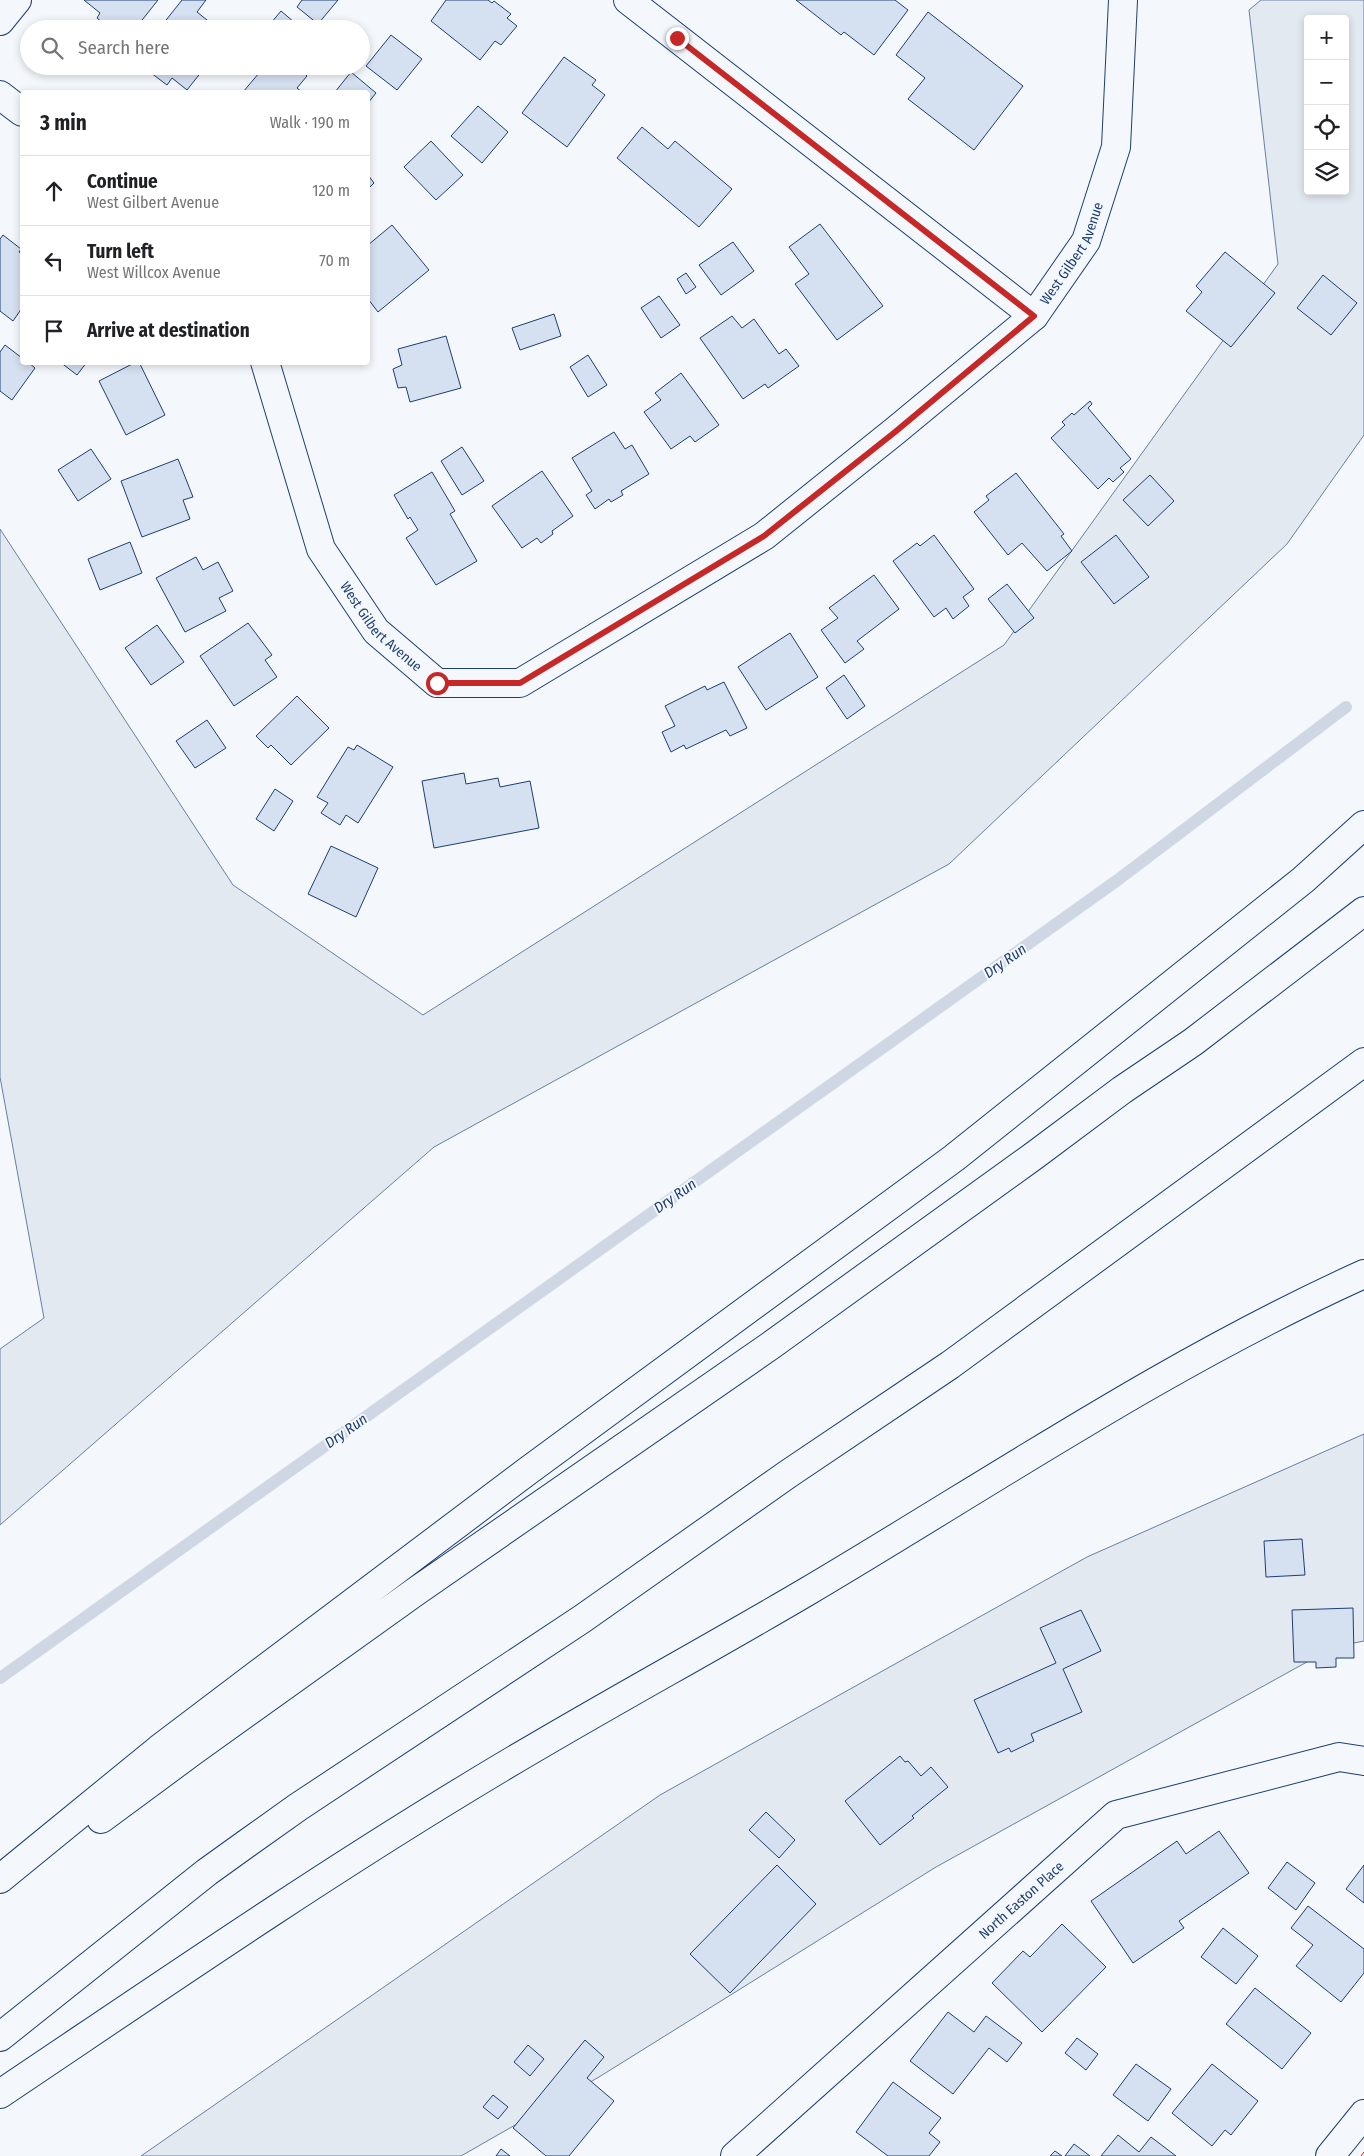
<!DOCTYPE html>
<html lang="en">
<head>
<meta charset="utf-8">
<style>
	:root { --surface:#fff; --page:#f2f2f2; --text:#202124; --muted:#757577; --line:#e0e0e0 }
	body { margin:0; font-family:"Fira Sans Condensed",sans-serif; background:var(--page); color:var(--text) }
	.controls { position:absolute; right:15px; top:15px; display:grid; overflow:hidden; border-radius:5px; box-shadow:0 2px 8px #0003 }
	.controls button { width:45px; height:45px; display:grid; place-items:center; padding:0; border:0; border-bottom:1px solid var(--line); background:var(--surface); color:var(--text); font:25px sans-serif }
	.stop { position:absolute; width:15px; height:15px; margin:-11px; border:4px solid #c62828; border-radius:50%; background:#fff }
	.stop.end { background:#c62828; border-color:#fff; box-shadow:0 1px 5px #0008 }
	.list { margin:0; padding:0; list-style:none }
	h2 { display:flex; justify-content:space-between; align-items:center; height:65px; margin:0; padding:0 20px; font-size:21px }
	h2 small { font-size:16px; font-weight:400; color:var(--muted) }
	.list li { display:grid; grid-template-columns:32px 1fr auto; gap:15px; align-items:center; box-sizing:border-box; height:70px; padding:0 20px; border-top:1px solid var(--line) }
	.list b { display:block; font-size:19px; white-space:nowrap }
	.list p { margin:0; font-size:16px; white-space:nowrap; color:var(--muted) }
	.list em { font-size:16px; font-style:normal; color:var(--muted) }
	.icon { flex:none; width:28px; height:28px; fill:none; stroke:currentColor; stroke-width:2; stroke-linecap:round; stroke-linejoin:round }
	.map { position:relative; flex:none; width:1364px; height:2156px; overflow:hidden }
	.search { position:absolute; background:var(--surface); box-shadow:0 2px 8px #0003; left:20px; top:20px; width:350px; height:55px; display:flex; align-items:center; gap:12px; box-sizing:border-box; padding:0 18px; border-radius:28px; color:var(--muted); font-size:19px }
	.panel { position:absolute; background:var(--surface); box-shadow:0 2px 8px #0003; left:20px; top:90px; width:350px; height:275px; border-radius:5px }
	.map>svg:first-child { display:block }
</style>
</head>
<body>
<div class="map">
<svg width="1364" height="2156" viewBox="0 0 1364 2156">
	<rect width="100%" height="100%" fill="#f4f7fb"/>
	<!-- green -->
	<path fill="#e3e9f0" stroke="#687fa3" fill-rule="evenodd" d="M1261,0H1364V435L1287,544L949,864L434,1147L0,1525V1349L44,1318L0,1077V529L233,885L423,1015L1004,645L1278,264L1249,10ZM1308,19H1345V191H1308Z
		M1364,1434V1641L1334,1647L936,1867L599,2077L461,2156H141L660,1795L1087,1557Z"/>
	<g fill="none" stroke-linecap="round" stroke-linejoin="round">
		<!-- stream -->
		<path stroke="#cfd7e4" stroke-width="12" d="M0,1678L1119,879L1346,707"/>
	</g>
	<!-- building -->
	<path fill="#d5e0f0" stroke="#1d3f73" d="M84,0H158L135,29H110L97,18L100,13Z
		M182,0H206L197,12L212,24L209,29H159Z
		M302,0H338L318,24L297,7Z
		M446,0H488L492,3L494,1L511,14L507,18L517,26L501,45L495,41L480,60L431,21Z
		M796,0H895L908,10L874,55L844,32L841,35Z
		M281,11L301,28V29H266Z
		M928,12L1023,86L974,150L908,99L925,78L896,55Z
		M391,35L422,59L397,90L366,66Z
		M564,57L596,80L592,85L605,95L567,147L522,113Z
		M150,66H206L187,90L172,78L167,85L147,70Z
		M265,66H296L307,76L297,88L302,92H243Z
		M351,72L376,93L368,103V92H335Z
		M478,106L508,132L482,163L451,136Z
		M642,127L668,149L675,141L732,189L699,227L617,158Z
		M431,141L463,175L436,200L404,167Z
		M368,175L374,183L368,189Z
		M820,224L883,306L837,340L795,284L809,274L789,247Z
		M392,225L429,270L378,312L368,299V245Z
		M3,235L21,249L19,252L22,254V308L13,321L0,311V239Z
		M733,242L754,271L721,295L699,265Z
		M1225,252L1275,293L1231,347L1186,311L1202,292L1196,286Z
		M686,273L696,287L686,294L677,279Z
		M1323,275L1357,303L1331,335L1297,308Z
		M659,296L680,325L661,338L641,308Z
		M554,314L561,336L520,350L512,328Z
		M732,316L742,328L754,319L779,354L786,349L799,366L768,388L765,384L743,399L700,338Z
		M446,336L461,388L410,402L406,387L398,388L393,369L402,365L398,349Z
		M5,345L22,358V362H28L35,368L12,400L0,391V352Z
		M588,355L607,385L588,397L570,367Z
		M60,362H87L77,375Z
		M136,362H139L165,415L126,435L99,381Z
		M681,373L719,425L695,442L690,436L671,449L644,412L661,400L655,393Z
		M1090,401L1092,404L1088,408L1131,459L1120,468L1124,472L1113,482L1109,478L1098,489L1051,438L1065,425L1062,422L1072,413L1074,415Z
		M614,432L625,449L632,445L649,474L621,491L623,495L611,502L609,499L595,509L586,495L592,491L572,458Z
		M462,447L484,481L462,495L441,461Z
		M91,449L111,479L78,501L58,470Z
		M178,459L193,497L183,500L190,519L142,537L121,481Z
		M542,471L573,516L552,531L553,534L541,543L537,538L522,548L492,506Z
		M432,472L455,511L450,514L477,561L436,585L406,538L418,530L410,517L408,519L394,495Z
		M1016,473L1064,534L1061,536L1072,551L1047,571L1022,543L1008,555L974,512L989,500L986,496Z
		M1150,475L1174,501L1148,526L1123,500Z
		M934,535L974,589L963,597L969,606L953,619L946,608L934,617L893,561L917,543L920,546Z
		M1116,535L1149,577L1114,604L1081,562Z
		M130,542L142,573L100,590L88,559Z
		M196,557L203,570L218,562L233,591L219,598L226,611L185,632L156,578Z
		M874,575L899,609L857,641L864,649L845,663L821,630L838,618L829,608Z
		M1007,584L1034,618L1015,633L988,599Z
		M248,623L272,655L265,660L277,677L234,706L200,656Z
		M157,625L184,662L151,685L125,648Z
		M790,633L818,677L766,710L738,667Z
		M844,675L865,706L847,719L826,688Z
		M724,682L747,728L730,736L726,730L686,749L684,745L671,752L662,732L675,726L665,706L705,686L707,690Z
		M297,696L329,728L291,765L271,745L268,748L256,736Z
		M207,720L226,748L195,768L176,741Z
		M357,745L393,767L358,823L346,815L340,825L321,813L328,803L317,797L348,747L354,750Z
		M464,773L466,784L498,778L500,787L530,781L539,828L434,848L422,781Z
		M275,789L293,801L274,831L256,819Z
		M331,846L378,868L356,917L308,894Z
		M1302,1539L1305,1575L1266,1577L1264,1541Z
		M1353,1608L1354,1658H1336V1667L1316,1668V1662H1294L1292,1610Z
		M1081,1610L1101,1651L1063,1669L1082,1712L1031,1734L1034,1741L1011,1752L1009,1748L998,1753L974,1700L1056,1663L1040,1628Z
		M900,1756L905,1762L908,1761L921,1776L931,1767L948,1787L912,1816L914,1818L880,1845L845,1801Z
		M766,1812L795,1840L779,1858L749,1830Z
		M1219,1831L1249,1873L1179,1921L1184,1928L1133,1963L1091,1901L1177,1841L1186,1854Z
		M1287,1862L1315,1883L1296,1910L1268,1888Z
		M777,1865L816,1904L730,1993L690,1954Z
		M1364,1865V1903L1346,1889Z
		M1308,1906L1364,1949V1973L1341,2002L1296,1966L1313,1945L1291,1928Z
		M1062,1924L1106,1967L1042,2032L992,1983L1023,1951L1030,1957Z
		M1223,1928L1258,1956L1236,1984L1201,1957Z
		M1255,1988L1311,2033L1282,2069L1226,2024Z
		M948,2012L974,2032L986,2016L1022,2043L1007,2062L989,2048L953,2094L910,2061Z
		M1077,2038L1098,2054L1086,2070L1065,2053Z
		M585,2040L604,2057L587,2078L614,2101L569,2156H546L513,2128Z
		M528,2045L544,2059L530,2076L514,2062Z
		M1136,2064L1171,2089L1148,2121L1113,2095Z
		M1212,2064L1258,2101L1231,2135L1225,2130L1212,2146L1172,2113Z
		M893,2082L941,2118L929,2133L940,2142L929,2156H888L856,2132Z
		M493,2095L508,2107L498,2119L483,2107Z
		M1118,2135L1139,2152L1151,2137L1176,2156H1101Z
		M1074,2144L1090,2156H1065Z
		M501,2149L510,2156H496Z
		M1055,2151L1062,2156H1050Z"/>
	<g fill="none" stroke-linecap="round" stroke-linejoin="round">
		<defs>
			<g id="minor">
				<path d="M628,0L1034,316"/>
				<path d="M0,21L17,0"/>
				<path d="M0,95L22,112"/>
				<path id="s1" d="M265,362L321,549L376,631L437,683H520L764,536L895,431L1034,316L1086,241L1116,147L1123,0"/>
				<path id="s2" d="M735,2156L1116,1815L1339,1757L1364,1761"/>
				<path d="M1330,2156L1364,2114"/>
			</g>
			<path id="motorway" d="M101,1819L193,1751L415,1592L770,1346L1035,1155L1122,1090L1193,1042L1364,911
				M0,1879L159,1749L258,1674L529,1470L954,1158L1303,880L1364,825
				M0,2037L207,1872L246,1844L298,1807L582,1619L788,1474L950,1365L1364,1062
				M0,2094C155,1990 309,1884 469,1787C580,1719 696,1657 808,1591C992,1482 1169,1362 1364,1274"/>
		</defs>
		<!-- minor casing -->
		<use href="#minor" stroke="#1d3f73" stroke-width="30"/>
		<!-- motorway casing -->
		<use href="#motorway" stroke="#1d3f73" stroke-width="30"/>
		<!-- minor -->
		<use href="#minor" stroke="#f4f7fb" stroke-width="28"/>
		<!-- motorway -->
		<use href="#motorway" stroke="#f4f7fb" stroke-width="28"/>
		<!-- power -->
		<path stroke="#c62828" stroke-width="1" stroke-dasharray="18 4 2.5 4" stroke-linecap="butt" d="M1361,2156L1364,2152"/>
	</g>
	<g fill="none" stroke-linecap="round" stroke-linejoin="round">
		<!-- route -->
		<path stroke="#c62828" stroke-width="6" d="M437,683H520L764,536L895,432L1034,316L677,38"/>
	</g>
	<g text-anchor="middle" stroke-width="4" stroke-linejoin="round" paint-order="stroke">
		<!-- street labels -->
		<g font-size="14" fill="#1d3f73" stroke="#f4f7fb">
			<text dy="5" stroke="none"><textPath href="#s1" startOffset="1164">West Gilbert Avenue</textPath></text>
			<text dy="5" stroke="none"><textPath href="#s1" startOffset="294">West Gilbert Avenue</textPath></text>
			<text dy="5" stroke="none"><textPath href="#s2" startOffset="384">North Easton Place</textPath></text>
		</g>
		<!-- water labels -->
		<g font-size="15" font-style="italic" fill="#1d3f73" stroke="#f4f7fb">
			<text transform="translate(1005 961) rotate(-35)" y="5">Dry Run</text>
			<text transform="translate(675 1196) rotate(-35)" y="5">Dry Run</text>
			<text transform="translate(346 1431) rotate(-35)" y="5">Dry Run</text>
		</g>
	</g>
</svg>
<div class="controls">
<button>+</button>
<button>−</button>
<button><svg class="icon" aria-label="locate" viewBox="0 0 24 24"><circle cx="12" cy="12" r="6"/><path d="M12 2v4M12 18v4M2 12h4M18 12h4"/></svg></button>
<button><svg class="icon" aria-label="layers" viewBox="0 0 24 24"><path d="M12 4l9 5-9 5-9-5zM3 14l9 5 9-5"/></svg></button>
</div>
<div class="stop" style="left:437px;top:683px"></div>
<div class="stop end" style="left:677px;top:38px"></div>
<div class="search"><svg class="icon" aria-label="search" viewBox="0 0 24 24"><circle cx="10" cy="10" r="6"/><path d="M15 15l6 6"/></svg>Search here</div>
<section class="panel">
<h2>3 min<small>Walk · 190 m</small></h2>
<ul class="list">
<li><svg class="icon" aria-label="ahead" viewBox="0 0 24 24"><path d="M12 20V5M6 11l6-6 6 6"/></svg><div><b>Continue</b><p>West Gilbert Avenue</p></div><em>120 m</em></li>
<li><svg class="icon" aria-label="left" viewBox="0 0 24 24"><path d="M17 20v-9H6M10 6l-5 5 5 5"/></svg><div><b>Turn left</b><p>West Willcox Avenue</p></div><em>70 m</em></li>
<li><svg class="icon" aria-label="arrive" viewBox="0 0 24 24"><path d="M6 21V4h12l-3 4 3 4H6"/></svg><div><b>Arrive at destination</b></div></li>
</ul>
</section>
</div>
</body>
</html>
